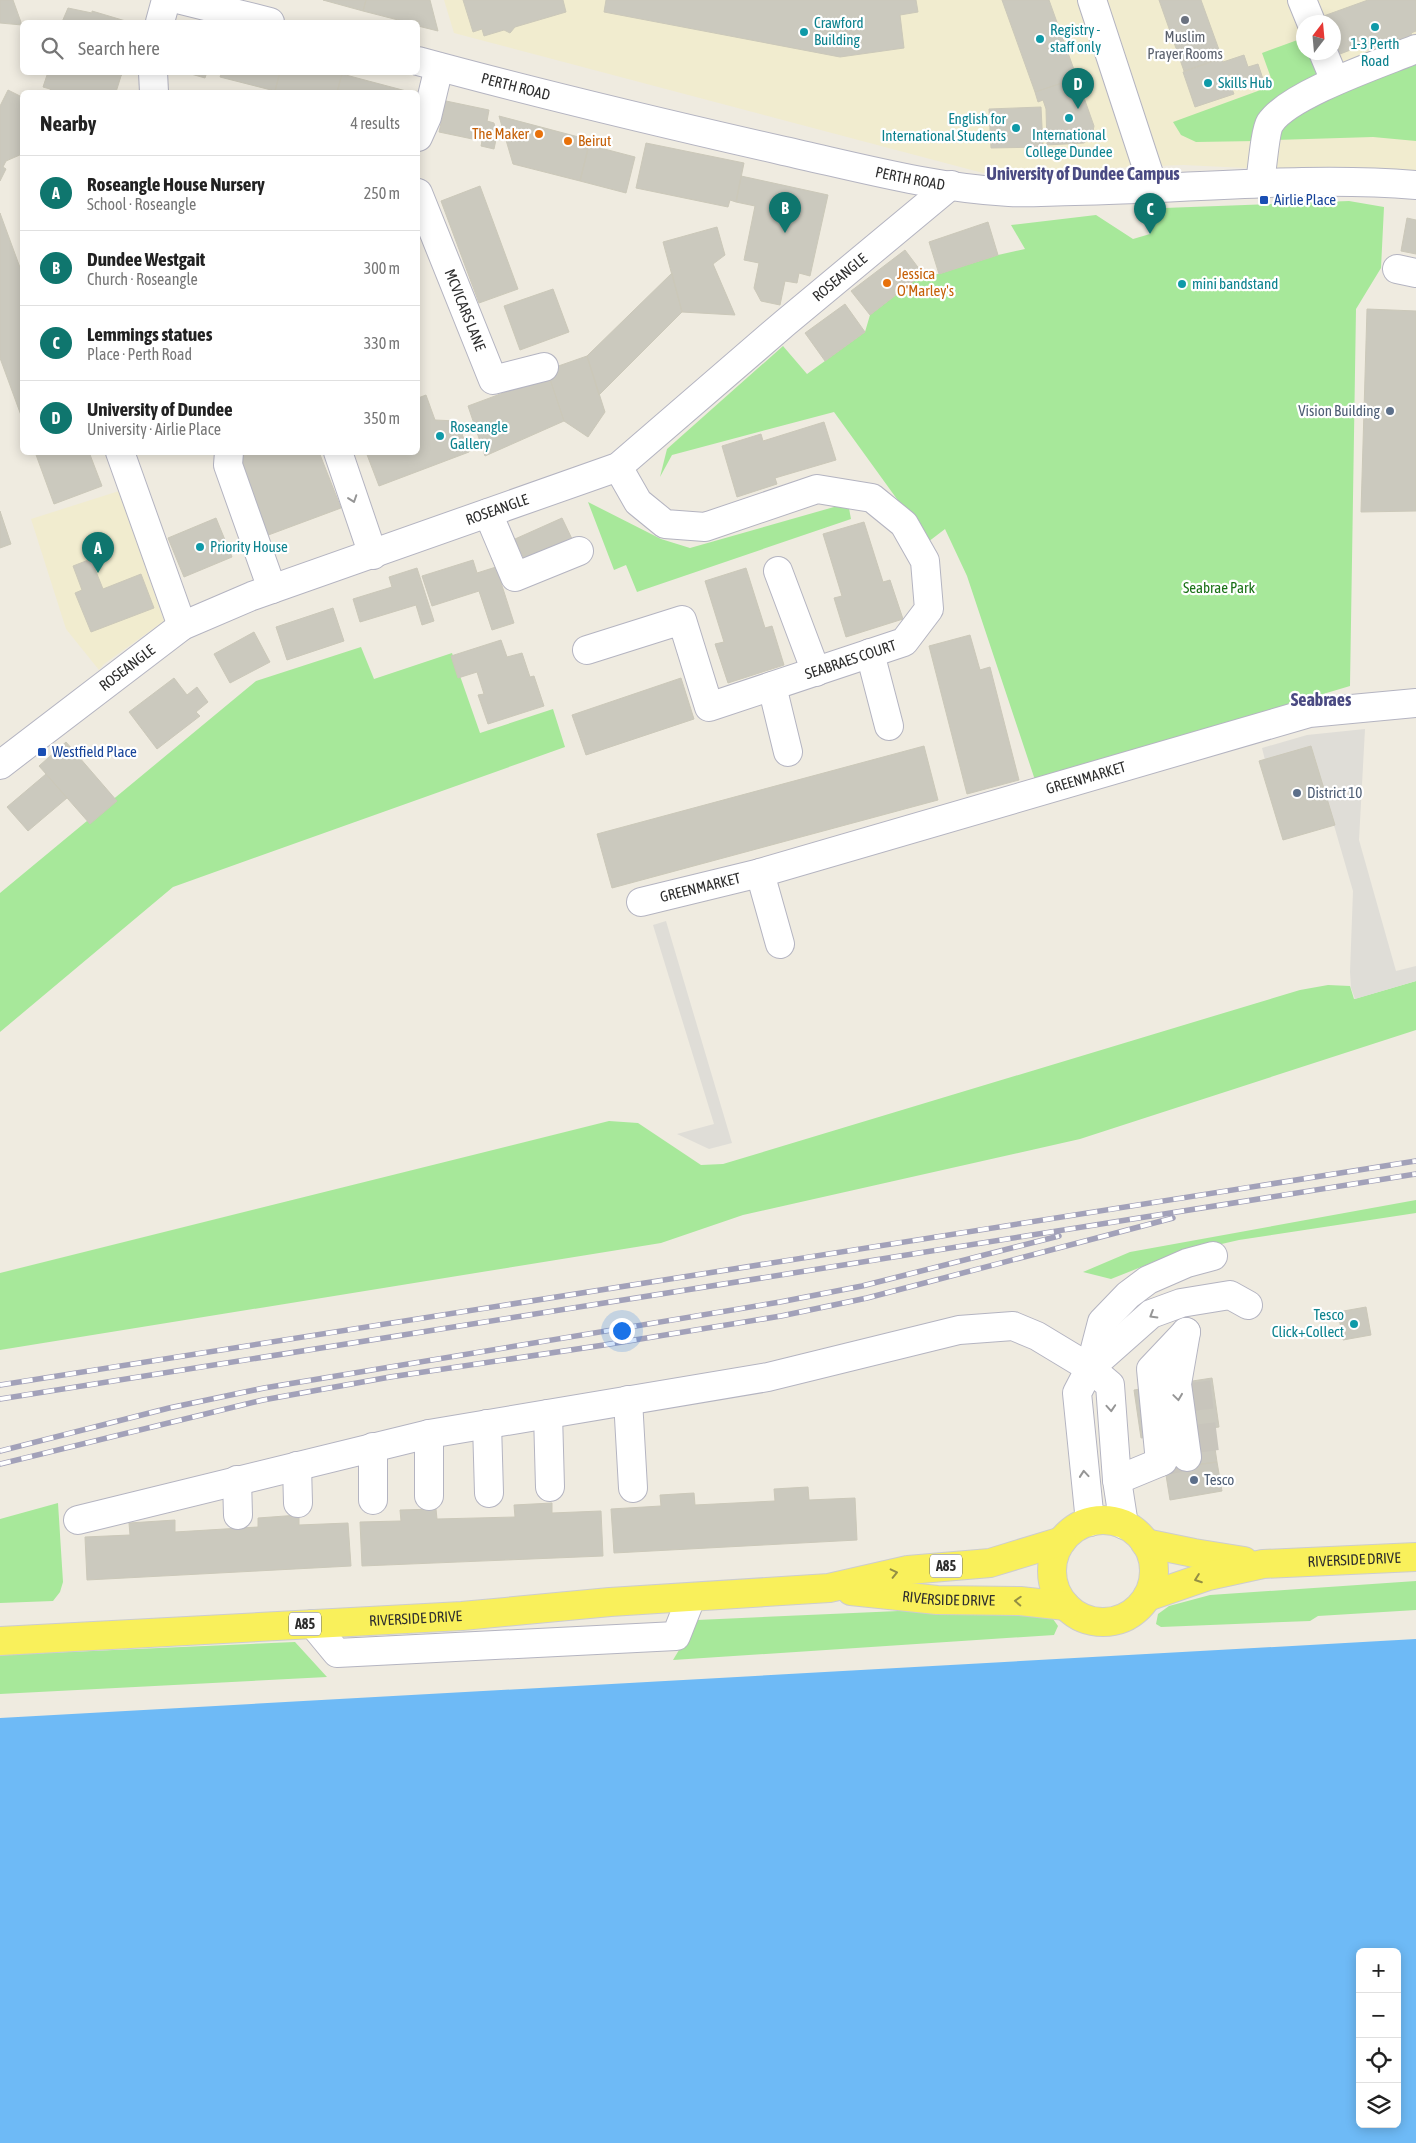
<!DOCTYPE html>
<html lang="en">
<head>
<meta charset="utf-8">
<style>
	:root { --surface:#fff; --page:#f6f6f6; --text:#222; --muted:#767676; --line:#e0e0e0; --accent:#0f766e }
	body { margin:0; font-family:"Asap Condensed",sans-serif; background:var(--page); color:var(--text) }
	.controls { position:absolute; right:15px; bottom:15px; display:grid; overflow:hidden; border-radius:8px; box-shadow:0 2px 12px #0003 }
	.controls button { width:45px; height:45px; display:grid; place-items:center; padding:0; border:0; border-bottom:1px solid var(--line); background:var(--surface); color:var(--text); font:25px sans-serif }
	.compass { position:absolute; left:1296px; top:15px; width:45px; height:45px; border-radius:50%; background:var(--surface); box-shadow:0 2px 12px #0003; rotate:16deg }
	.you { position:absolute; left:621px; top:1330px; width:18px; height:18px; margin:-12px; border:4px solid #fff; border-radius:50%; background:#1a73e8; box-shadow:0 0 0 8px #1a73e833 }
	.badge { display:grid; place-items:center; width:32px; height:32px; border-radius:50%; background:var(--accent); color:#fff; font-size:16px; font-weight:700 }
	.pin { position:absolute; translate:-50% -41px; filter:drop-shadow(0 1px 2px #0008) }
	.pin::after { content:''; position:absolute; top:26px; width:18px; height:15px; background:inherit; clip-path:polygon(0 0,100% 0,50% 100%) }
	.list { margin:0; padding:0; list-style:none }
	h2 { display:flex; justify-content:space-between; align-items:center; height:65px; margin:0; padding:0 20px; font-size:21px }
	h2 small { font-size:16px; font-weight:400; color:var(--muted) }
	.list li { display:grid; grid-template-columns:32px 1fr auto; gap:15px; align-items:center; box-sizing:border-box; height:75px; padding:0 20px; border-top:1px solid var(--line) }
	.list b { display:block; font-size:19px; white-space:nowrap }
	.list p { margin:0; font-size:16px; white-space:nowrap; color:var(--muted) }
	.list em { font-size:16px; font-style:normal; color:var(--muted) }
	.icon { flex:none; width:28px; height:28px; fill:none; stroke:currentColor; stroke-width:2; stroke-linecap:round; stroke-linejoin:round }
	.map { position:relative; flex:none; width:1416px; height:2143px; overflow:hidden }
	.search { position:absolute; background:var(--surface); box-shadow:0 2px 12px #0003; left:20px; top:20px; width:400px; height:55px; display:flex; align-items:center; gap:12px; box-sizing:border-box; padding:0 18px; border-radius:8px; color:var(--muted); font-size:19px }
	.panel { position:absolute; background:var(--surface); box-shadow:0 2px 12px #0003; left:20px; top:90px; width:400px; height:365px; border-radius:8px }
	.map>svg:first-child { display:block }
</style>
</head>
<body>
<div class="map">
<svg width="1416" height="2143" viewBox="0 0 1416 2143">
	<rect width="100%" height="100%" fill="#efebe0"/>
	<!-- education -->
	<path fill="#f1eccf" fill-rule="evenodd" d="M444,0H1416V176L1183,165L983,173L454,33ZM1304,22H1334V52H1304Z
		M119,491L164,621L104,664L99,670L66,629L31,519Z"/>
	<!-- green -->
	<path fill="#a7e89a" d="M1303,38L1304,52L1316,53L1323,71L1256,141L1196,142L1181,135L1173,122L1266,88L1271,78L1262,53Z
		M1416,62V141L1373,137L1275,140L1291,113Z
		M1349,201L1384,207L1381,268L1356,309L1350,686L1035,780L967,576L945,529L928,542L834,412L672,455L660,477L667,449L783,346L807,374L865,332L870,315L923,274H939L998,255L1025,249L1011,225L1096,215L1133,239L1150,234L1164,208Z
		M588,502L661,539L690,548L848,503L851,519L637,592L626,565L614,570Z
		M361,647L374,679L452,653L480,733L553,709L565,747L173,887L0,1032V893L256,681Z
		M1416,981V1030L1080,1139L743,1215L661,1243L0,1350V1273L609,1121L638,1123L701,1165L723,1164L1300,990L1328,985L1350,986L1354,999Z
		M1416,1200V1213L1239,1240L1169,1256L1111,1279L1083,1272L1130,1252Z
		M58,1503L63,1582L60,1592L53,1601L0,1603V1519Z
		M1416,1581V1610L1318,1616L1310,1621L1161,1627L1156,1624L1158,1614L1169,1606L1210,1595Z
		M990,1607L1053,1619L1058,1626L1054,1635L673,1660L697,1620Z
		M295,1642L327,1677L0,1694V1655Z"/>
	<!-- plaza -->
	<path fill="#dfddd7" d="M1365,729L1359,840L1396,971L1416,966V981L1355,999L1351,988L1350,972L1353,891L1311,746L1265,760L1262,748L1307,735Z
		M666,921L732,1143L709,1149L677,1134L714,1124L653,925Z"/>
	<!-- water -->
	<path fill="#6ebaf6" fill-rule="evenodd" d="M1416,1639V2143H0V1718ZM1360,1952H1397V2124H1360Z"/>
	<!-- building -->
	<path fill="#cbc9be" stroke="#cbc8b9" d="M0,0H13L22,25L0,23Z
		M323,0H366L363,11Z
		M366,0H430L438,31L418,26V22H406L363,11Z
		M463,0H563L566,12L515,27L510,33L504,30L484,36L482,29L473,32Z
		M606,0H916L918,12L900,15L904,48L840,57L604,12Z
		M1002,0H1049L1077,78L1035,92Z
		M1159,0H1201L1222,58L1184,71Z
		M1368,0H1416V31L1411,33L1412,35L1394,42L1393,40L1363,51L1361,46L1332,57L1334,22H1320L1318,18Z
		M68,8L92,13V11L129,22H62Z
		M1244,55L1248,67L1258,64L1263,79L1237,88L1232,74L1227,76L1234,94L1195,107L1183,72L1222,58L1223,62Z
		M48,72H124L121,76L116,92H52L50,89L43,87Z
		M184,72H207L205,78Z
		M222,72H280L275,91L220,77Z
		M280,72H336L342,74L337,92H278L275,91Z
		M342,74L410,92H337Z
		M1077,78L1094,126L1092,136L1084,143L1047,145L1046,109L1043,100L1038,102L1035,92Z
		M8,90L22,97V154L6,161L3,167L6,169L0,181V106Z
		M446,101L489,110L487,121L494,123L497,135L494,149L481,146L482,141L439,132Z
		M1041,107L1043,147L991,148L989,109Z
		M499,116L590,140L580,181L513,164Z
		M646,143L744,163L736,202L730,200L728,207L636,188Z
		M589,145L635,157L626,193L580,181Z
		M741,176L828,195L810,276L799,273L797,283L785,281L780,305L761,301L754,288L759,263L744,260L755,206L736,202Z
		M480,186L518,289L479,303L441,201Z
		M0,213L22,273V418L0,358Z
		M1407,218L1416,220V254L1401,251Z
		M988,222L998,255L939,274L929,242Z
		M717,227L725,255L713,264L735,315L682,312L663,242Z
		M905,250L923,274L870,315L851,291Z
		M672,273L682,312L599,395L587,356Z
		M553,289L569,332L520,350L504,306Z
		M845,304L865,332L825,361L805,333Z
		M1367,309L1416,311V511L1361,512Z
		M587,356L605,412L588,437L564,421L547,370Z
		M549,376L564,421L485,456L468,406Z
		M426,395L435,420L457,421L469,452L379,486L366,452H418V398Z
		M824,422L836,460L775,478L777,484L737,497L722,446L761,434L763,441Z
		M35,452H89L102,486L54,504Z
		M230,452H319L341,508L263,537Z
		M0,511L11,544L0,548Z
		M216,518L232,557L184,577L168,538Z
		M562,518L573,541L526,563L515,539Z
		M864,522L883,582L890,580L903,619L846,637L834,598L842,596L823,534Z
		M91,559L103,589L141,574L154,608L91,632L75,593L82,590L73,566Z
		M473,560L477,573L496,567L514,623L492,630L479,591L432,606L422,576Z
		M417,568L434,621L422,625L416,605L360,622L353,599L392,587L389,577Z
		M746,568L765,628L772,626L784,665L728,683L715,644L724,642L705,581Z
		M333,608L344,641L287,660L276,627Z
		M254,632L270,662L230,683L214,654Z
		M970,635L980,670L990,667L1019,780L967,794L929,646Z
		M501,640L507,657L522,653L530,677L534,676L544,706L488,724L478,695L484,694L477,672L458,678L451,656Z
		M174,678L187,695L197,687L208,702L196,712L200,716L157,749L129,712Z
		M681,678L694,719L586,755L572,715Z
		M66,742L117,801L90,824L39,766Z
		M924,746L938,800L612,888L597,834Z
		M1311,746L1335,825L1283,840L1259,761Z
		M46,774L67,798L28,831L7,807Z
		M1366,1307L1371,1335L1343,1340L1338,1312Z
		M1212,1378L1219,1427L1212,1428L1217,1462L1165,1469L1160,1435L1141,1438L1134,1390Z
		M1217,1462L1222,1491L1170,1500L1165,1469Z
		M808,1487L809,1500L855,1498L857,1540L614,1553L611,1509L661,1506L660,1495L694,1493L695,1505L775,1501L774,1489Z
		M552,1503V1513L601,1511L603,1556L362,1566L360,1522L401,1521L400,1510L436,1509L437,1519L515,1517L514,1505Z
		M299,1515V1525L348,1523L351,1566L87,1580L85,1537L130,1535L129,1523L175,1520V1532L258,1527V1518Z"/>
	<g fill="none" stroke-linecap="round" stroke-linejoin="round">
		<!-- minor-tunnel -->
		<path stroke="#c8c5bc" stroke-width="28" stroke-dasharray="28 14" stroke-linecap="butt" d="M1165,1461L1205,1453L1196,1381"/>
		<defs>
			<g id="minor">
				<path d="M181,0L270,22"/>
				<path d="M1092,0L1154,189"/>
				<path d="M1302,0L1311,22"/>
				<path d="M160,22L166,0"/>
				<path d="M1323,52L1335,81"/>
				<path id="s1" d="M418,61C539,94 661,123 784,151C857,167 933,188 1009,192C1031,193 1053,191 1075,191C1188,189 1303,176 1416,185"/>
				<path d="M153,72L154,92"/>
				<path d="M418,137L427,117L439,67"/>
				<path d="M1260,183C1262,171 1265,131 1270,123C1289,94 1382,63 1416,49"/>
				<path id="s2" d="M418,193L493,380L544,367"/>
				<path d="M1397,269L1416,273"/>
				<path d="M120,452L182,626"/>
				<path d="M229,452L228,465L272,589"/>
				<path d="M338,452L373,555"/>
				<path d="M488,513L515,577L579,551"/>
				<path d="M778,571L816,672"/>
				<path id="s3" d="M587,650L682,620L709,707L904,642L929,609L925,561L904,524L872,498L817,489L705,527L665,524L638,502L618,467"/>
				<path d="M870,653L889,726"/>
				<path d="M772,686L788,752"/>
				<path id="s4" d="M0,765L182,626L252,596L618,467L785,323L951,185"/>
				<path d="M760,873L780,944"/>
				<path id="s5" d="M641,902L760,873L1309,713L1416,703"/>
				<path d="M1186,1332L1177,1384L1187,1457"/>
				<path d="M1090,1368L1151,1314L1181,1303L1230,1295L1248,1305"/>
				<path d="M628,1400L633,1488"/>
				<path d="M548,1414L550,1487"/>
				<path d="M487,1424L489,1493"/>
				<path d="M429,1434V1496"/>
				<path d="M373,1447V1500"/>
				<path d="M1160,1462L1151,1369L1186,1332"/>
				<path d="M297,1466L298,1503"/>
				<path d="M237,1480L238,1515"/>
				<path d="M1117,1480L1163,1461"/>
				<path d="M78,1520L429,1434L768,1377L959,1330L1013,1326L1037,1336L1090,1368L1110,1385L1117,1480L1124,1525"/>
				<path d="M1090,1522L1077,1393L1090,1368L1102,1322L1128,1295L1148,1280L1187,1263L1213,1256"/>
				<path d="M313,1624L337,1653L676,1636L691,1598"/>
			</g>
			<g id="major">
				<circle cx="1103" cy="1571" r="51"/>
				<path d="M1145,1543L1194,1553L1244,1561"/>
				<path id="s6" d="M851,1591L937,1600L1020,1601L1066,1606"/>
				<path id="s7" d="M1147,1597L1208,1576L1263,1564L1416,1557"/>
				<path id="s8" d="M0,1641L462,1616L610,1602L829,1588L908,1570L990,1563L1062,1541"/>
			</g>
		</defs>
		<!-- minor casing -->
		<use href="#minor" stroke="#b4b4c1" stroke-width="30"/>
		<!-- major casing -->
		<use href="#major" stroke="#cdcdcd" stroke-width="30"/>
		<!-- minor -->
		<use href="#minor" stroke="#fff" stroke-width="28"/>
		<!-- major -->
		<use href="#major" stroke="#f9f05b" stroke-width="28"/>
		<defs>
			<path id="rail" d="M0,1385L1416,1161
				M0,1399L1416,1174
				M0,1451L169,1408L264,1388L780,1302L862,1286L1059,1236
				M0,1464L263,1400L390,1377L604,1345L781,1316L867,1298L1173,1218"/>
		</defs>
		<!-- rail casing -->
		<use href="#rail" stroke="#a2a1b9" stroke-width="5.5"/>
		<!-- rail -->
		<use href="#rail" stroke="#fff" stroke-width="4" stroke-dasharray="11" stroke-linecap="butt"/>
	</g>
	<!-- one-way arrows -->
	<defs><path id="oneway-chevron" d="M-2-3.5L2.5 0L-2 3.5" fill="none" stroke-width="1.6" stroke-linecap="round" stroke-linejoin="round" transform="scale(1.25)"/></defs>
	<g stroke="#969696">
		<use href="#oneway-chevron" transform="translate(353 499) rotate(71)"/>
		<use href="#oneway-chevron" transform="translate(1153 1315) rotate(149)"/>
		<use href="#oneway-chevron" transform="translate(1178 1397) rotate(82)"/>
		<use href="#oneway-chevron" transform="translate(1111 1408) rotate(86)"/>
		<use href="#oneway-chevron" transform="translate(1084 1474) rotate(-95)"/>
	</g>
	<g stroke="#948f44">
		<use href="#oneway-chevron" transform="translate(894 1573) rotate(-13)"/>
		<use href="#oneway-chevron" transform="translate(1198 1579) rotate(160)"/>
		<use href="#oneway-chevron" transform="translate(1018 1601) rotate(-177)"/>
	</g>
	<!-- markers -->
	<circle fill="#6b7280" stroke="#fff" stroke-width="2" cx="1185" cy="20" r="5"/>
	<g fill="#0f9aa8" stroke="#fff" stroke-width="2">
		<circle cx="1375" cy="27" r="5"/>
		<circle cx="804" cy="32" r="5"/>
		<circle cx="1040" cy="39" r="5"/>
		<circle cx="1208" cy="83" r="5"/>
		<circle cx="1069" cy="118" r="5"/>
		<circle cx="1016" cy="128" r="5"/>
		<circle cx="1182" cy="284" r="5"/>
		<circle cx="440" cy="436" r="5"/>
		<circle cx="200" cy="547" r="5"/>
		<circle cx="1354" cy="1324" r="5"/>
	</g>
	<g fill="#e8710a" stroke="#fff" stroke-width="2">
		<circle cx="539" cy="134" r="5"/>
		<circle cx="568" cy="141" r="5"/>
		<circle cx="887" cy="283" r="5"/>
	</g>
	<g fill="#1a4fb4" stroke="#fff" stroke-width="2">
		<rect x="1259" y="195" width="10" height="10" rx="2.5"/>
		<rect x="37" y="747" width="10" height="10" rx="2.5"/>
	</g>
	<g fill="#5c6f8a" stroke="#fff" stroke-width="2">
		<circle cx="1390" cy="411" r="5"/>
		<circle cx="1297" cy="793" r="5"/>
		<circle cx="1194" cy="1480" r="5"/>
	</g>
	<g text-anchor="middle" stroke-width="4.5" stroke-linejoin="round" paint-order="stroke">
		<!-- shield labels -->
		<g fill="#fff" stroke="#6d6d6d" stroke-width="1">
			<rect x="930" y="1554.5" width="32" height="23" rx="4"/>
			<rect x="289" y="1612.5" width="32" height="23" rx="4"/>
		</g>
		<g font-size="14" font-weight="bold" fill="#2e2e2e">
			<text x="946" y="1571">A85</text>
			<text x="305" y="1629">A85</text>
		</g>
		<!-- culture labels -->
		<g font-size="15" fill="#0d838f" stroke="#fff" text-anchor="start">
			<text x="814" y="28">Crawford<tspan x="814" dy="17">Building</tspan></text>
			<text x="1050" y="35">Registry -<tspan x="1050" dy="17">staff only</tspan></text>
			<text x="1375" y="49" text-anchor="middle">1-3 Perth<tspan x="1375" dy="17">Road</tspan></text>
			<text x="1218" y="88">Skills Hub</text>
			<text x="1006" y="124" text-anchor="end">English for<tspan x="1006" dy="17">International Students</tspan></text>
			<text x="1069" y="140" text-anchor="middle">International<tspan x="1069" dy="17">College Dundee</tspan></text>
			<text x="1192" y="289">mini bandstand</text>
			<text x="450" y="432">Roseangle<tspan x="450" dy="17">Gallery</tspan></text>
			<text x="210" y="552">Priority House</text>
			<text x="1344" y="1320" text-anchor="end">Tesco<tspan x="1344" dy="17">Click+Collect</tspan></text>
		</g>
		<!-- worship labels -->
		<g font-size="15" fill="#5b616d" stroke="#fff">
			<text x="1185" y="42">Muslim<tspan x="1185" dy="17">Prayer Rooms</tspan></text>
		</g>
		<!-- street labels -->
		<g font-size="15" fill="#2e2e2e" stroke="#fff">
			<text dy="5" stroke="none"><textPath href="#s1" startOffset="101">PERTH ROAD</textPath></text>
			<text dy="5" stroke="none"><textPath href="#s1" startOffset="506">PERTH ROAD</textPath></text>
			<text dy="5" stroke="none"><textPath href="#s4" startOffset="985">ROSEANGLE</textPath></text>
			<text dy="5" stroke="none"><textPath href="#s2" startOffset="126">MCVICARS LANE</textPath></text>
			<text dy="5" stroke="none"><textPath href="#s4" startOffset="565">ROSEANGLE</textPath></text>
			<text dy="5" stroke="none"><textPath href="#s3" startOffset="340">SEABRAES COURT</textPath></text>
			<text dy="5" stroke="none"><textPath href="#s4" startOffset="160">ROSEANGLE</textPath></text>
			<text dy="5" stroke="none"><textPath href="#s5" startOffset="462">GREENMARKET</textPath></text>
			<text dy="5" stroke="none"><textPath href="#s5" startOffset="61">GREENMARKET</textPath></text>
			<text dy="5" stroke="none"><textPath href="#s7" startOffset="212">RIVERSIDE DRIVE</textPath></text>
			<text dy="5" stroke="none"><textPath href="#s6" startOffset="98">RIVERSIDE DRIVE</textPath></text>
			<text dy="5" stroke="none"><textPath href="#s8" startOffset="416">RIVERSIDE DRIVE</textPath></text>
		</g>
		<!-- food labels -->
		<g font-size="15" fill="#c56008" stroke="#fff" text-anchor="start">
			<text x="529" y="139" text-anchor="end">The Maker</text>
			<text x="578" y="146">Beirut</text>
			<text x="897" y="279">Jessica<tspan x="897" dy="17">O'Marley's</tspan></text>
		</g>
		<!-- transit labels -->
		<g font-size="15" fill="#164399" stroke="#fff" text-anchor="start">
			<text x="1274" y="205">Airlie Place</text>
			<text x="52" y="757">Westfield Place</text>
		</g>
		<!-- service labels -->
		<g font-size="15" fill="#4e5e75" stroke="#fff" text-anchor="start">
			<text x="1380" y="416" text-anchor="end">Vision Building</text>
			<text x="1307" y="798">District 10</text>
			<text x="1204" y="1485">Tesco</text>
		</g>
		<!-- park labels -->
		<g font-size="15" fill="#1a7117" stroke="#fff">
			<text x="1219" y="593">Seabrae Park</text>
		</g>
		<!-- quarter labels -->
		<g font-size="18" font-weight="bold" fill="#4a4a82" stroke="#fff">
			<text x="1083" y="180">University of Dundee Campus</text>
			<text x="1321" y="706">Seabraes</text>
		</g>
	</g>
</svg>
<div class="controls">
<button>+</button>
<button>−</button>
<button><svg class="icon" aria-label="locate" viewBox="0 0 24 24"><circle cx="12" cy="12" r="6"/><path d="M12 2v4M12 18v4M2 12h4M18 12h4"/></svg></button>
<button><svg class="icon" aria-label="layers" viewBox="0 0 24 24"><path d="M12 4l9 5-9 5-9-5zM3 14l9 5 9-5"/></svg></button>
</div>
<svg class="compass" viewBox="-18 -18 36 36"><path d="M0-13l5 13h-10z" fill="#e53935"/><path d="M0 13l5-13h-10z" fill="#767676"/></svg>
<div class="you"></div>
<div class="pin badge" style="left:98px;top:573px">A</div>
<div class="pin badge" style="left:785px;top:233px">B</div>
<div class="pin badge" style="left:1150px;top:234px">C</div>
<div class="pin badge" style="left:1078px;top:109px">D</div>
<div class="search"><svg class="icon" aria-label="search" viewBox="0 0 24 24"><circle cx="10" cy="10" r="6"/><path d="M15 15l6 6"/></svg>Search here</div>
<section class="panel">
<h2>Nearby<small>4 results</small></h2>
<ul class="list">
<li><span class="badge">A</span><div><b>Roseangle House Nursery</b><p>School · Roseangle</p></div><em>250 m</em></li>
<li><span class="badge">B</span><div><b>Dundee Westgait</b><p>Church · Roseangle</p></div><em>300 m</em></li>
<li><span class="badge">C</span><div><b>Lemmings statues</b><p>Place · Perth Road</p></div><em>330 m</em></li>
<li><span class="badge">D</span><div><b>University of Dundee</b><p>University · Airlie Place</p></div><em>350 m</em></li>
</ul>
</section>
</div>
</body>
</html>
